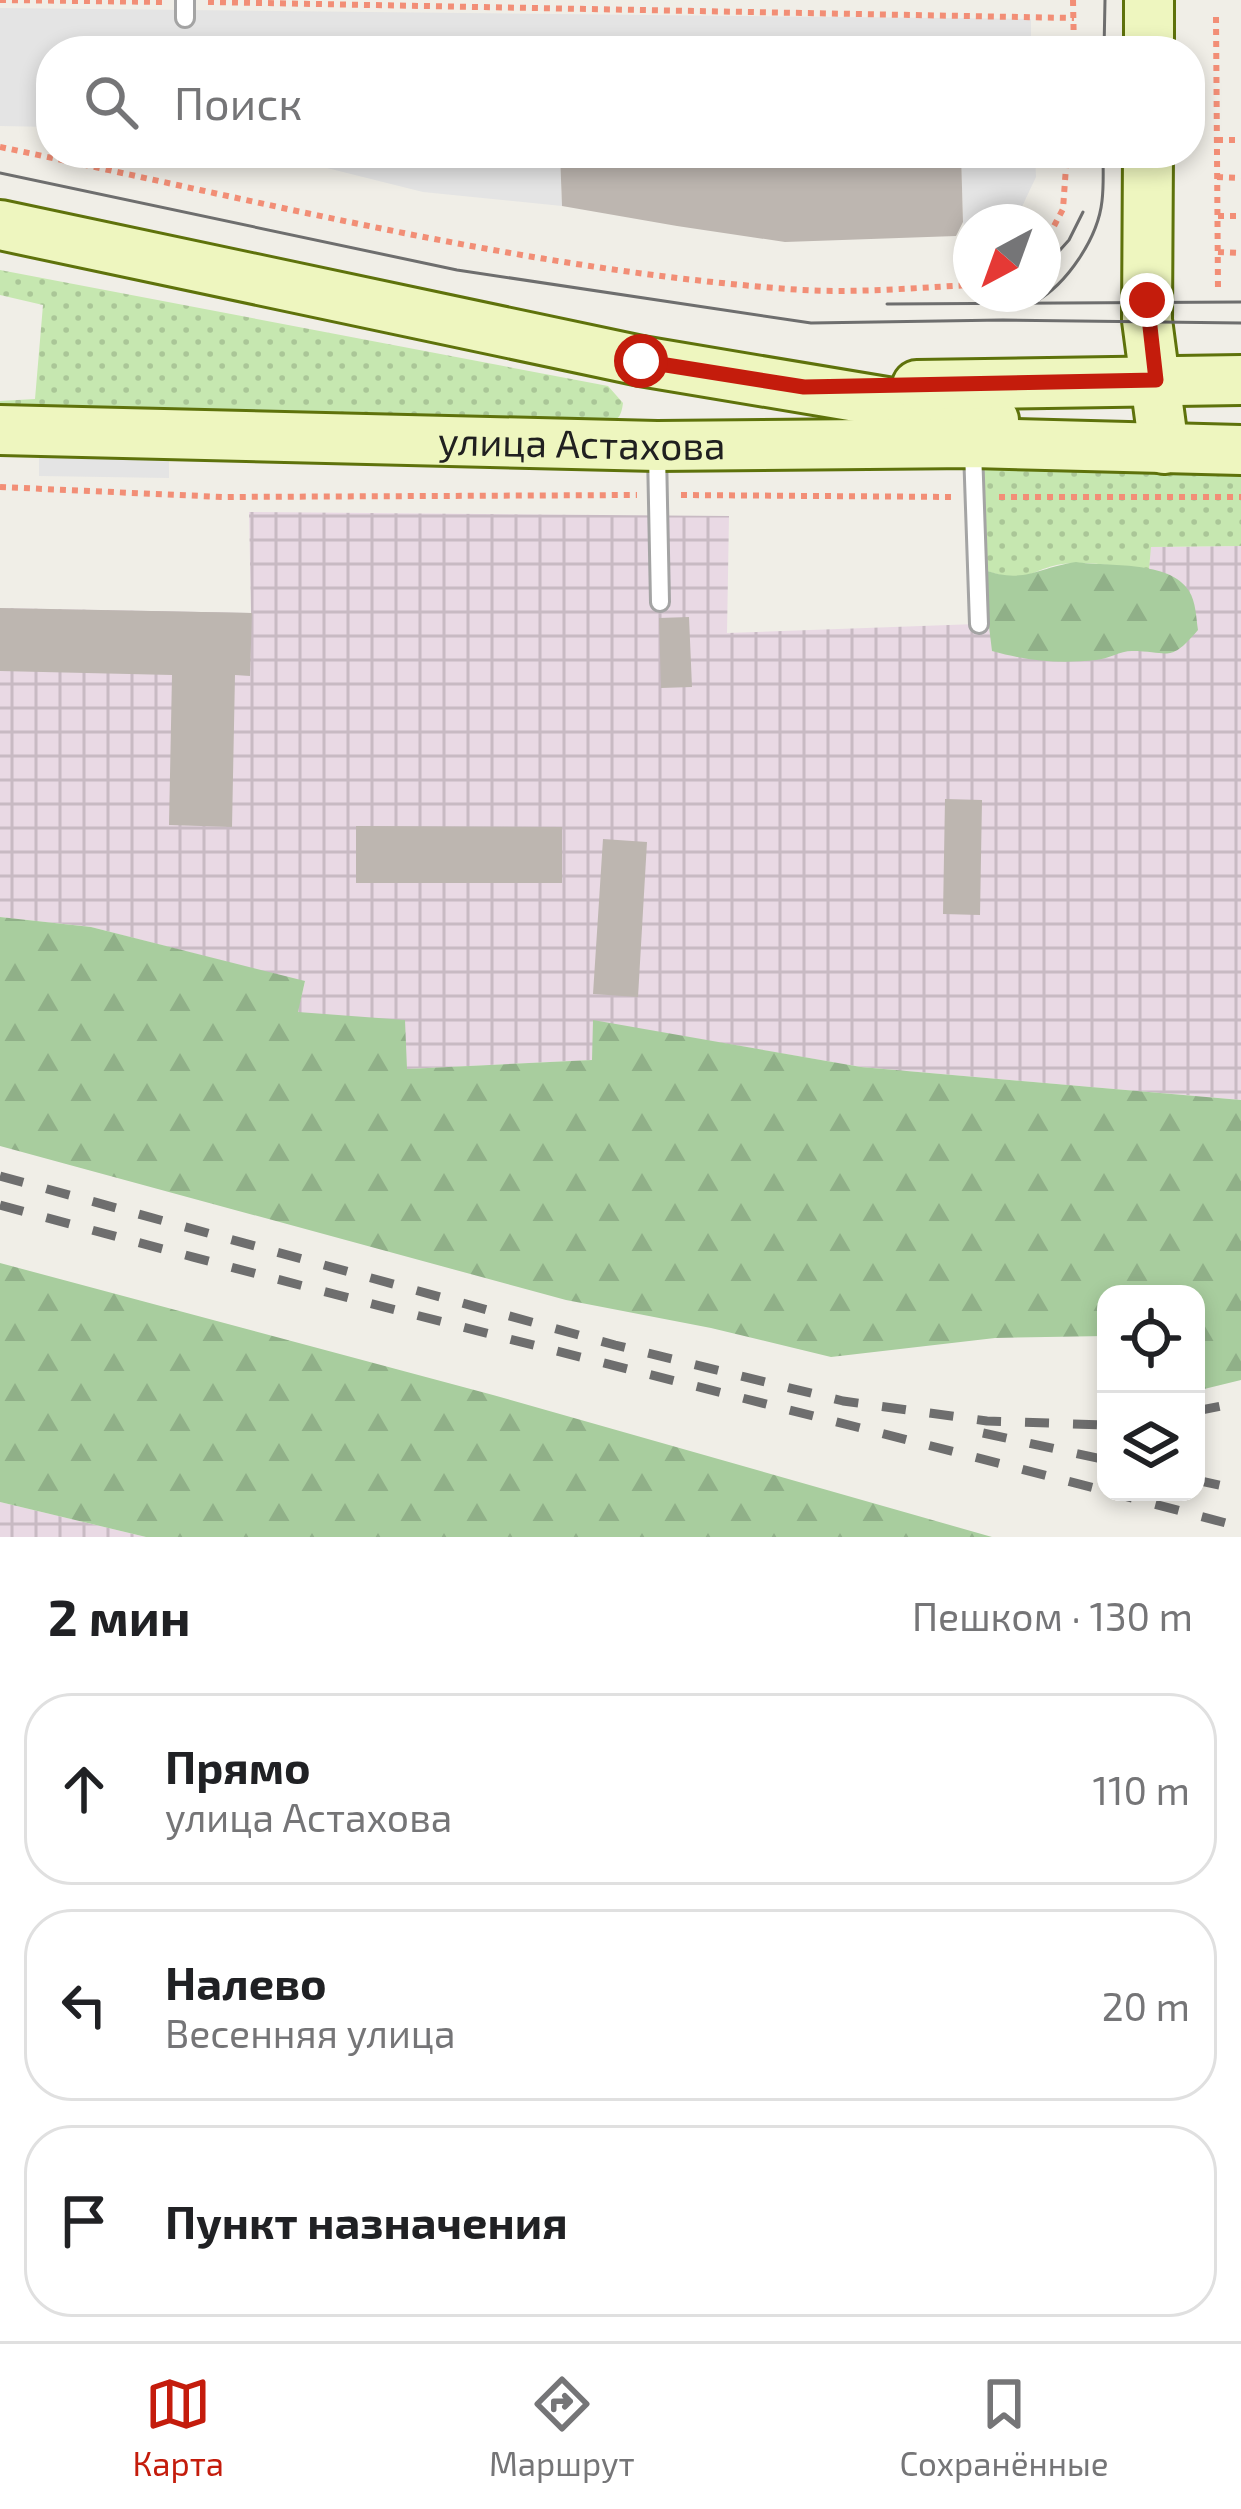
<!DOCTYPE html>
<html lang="ru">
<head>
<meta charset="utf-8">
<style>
	:root { --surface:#fff; --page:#f2f2f2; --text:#202124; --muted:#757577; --line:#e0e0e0; --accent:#c41c0c }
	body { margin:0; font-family:"Exo 2",sans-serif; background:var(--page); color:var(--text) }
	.controls { position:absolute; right:36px; bottom:36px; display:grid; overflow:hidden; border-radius:24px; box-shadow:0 6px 18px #0003 }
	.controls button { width:108px; height:108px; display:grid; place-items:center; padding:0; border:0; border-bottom:3px solid var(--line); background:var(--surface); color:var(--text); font:60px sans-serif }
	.compass { position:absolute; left:953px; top:204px; width:108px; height:108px; border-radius:50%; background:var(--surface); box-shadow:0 6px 18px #0003; rotate:221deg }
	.stop { position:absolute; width:36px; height:36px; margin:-27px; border:9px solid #c41c0c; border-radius:50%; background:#fff }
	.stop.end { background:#c41c0c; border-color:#fff; box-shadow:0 3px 12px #0008 }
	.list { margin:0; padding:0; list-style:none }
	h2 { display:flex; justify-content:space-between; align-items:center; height:156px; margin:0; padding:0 48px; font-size:51px }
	h2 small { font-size:39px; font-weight:400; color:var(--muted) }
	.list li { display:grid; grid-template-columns:78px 1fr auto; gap:36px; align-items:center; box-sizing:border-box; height:192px; margin:0 24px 24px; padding:0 24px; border:3px solid var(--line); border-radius:48px }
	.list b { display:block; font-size:45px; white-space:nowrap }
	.list p { margin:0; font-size:39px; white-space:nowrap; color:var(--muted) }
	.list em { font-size:39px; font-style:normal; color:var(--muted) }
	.icon { flex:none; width:66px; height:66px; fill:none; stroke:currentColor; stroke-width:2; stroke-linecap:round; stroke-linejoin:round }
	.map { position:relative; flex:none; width:1241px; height:1537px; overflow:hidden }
	.search { position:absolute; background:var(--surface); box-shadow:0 6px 18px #0003; left:36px; right:36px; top:36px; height:132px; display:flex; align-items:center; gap:30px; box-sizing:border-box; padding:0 42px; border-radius:48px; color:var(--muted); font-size:45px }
	.sheet { height:804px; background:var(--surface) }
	nav { display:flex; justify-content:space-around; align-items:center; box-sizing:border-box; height:168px; border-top:3px solid var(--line); background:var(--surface); font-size:33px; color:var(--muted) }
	nav a { display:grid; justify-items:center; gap:6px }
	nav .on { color:var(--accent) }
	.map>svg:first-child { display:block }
</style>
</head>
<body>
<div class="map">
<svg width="1241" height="1537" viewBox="0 0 1241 1537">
	<defs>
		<pattern id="industrial-grid" width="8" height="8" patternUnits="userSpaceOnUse" patternTransform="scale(3)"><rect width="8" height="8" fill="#e9d9e4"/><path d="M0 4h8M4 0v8" fill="none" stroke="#c8bac3"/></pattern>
		<pattern id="grass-dots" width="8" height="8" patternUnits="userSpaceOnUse" patternTransform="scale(3)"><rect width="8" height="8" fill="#c6e7b0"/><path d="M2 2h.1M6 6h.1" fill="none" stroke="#aac697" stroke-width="1.8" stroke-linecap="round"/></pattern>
		<pattern id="forest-firs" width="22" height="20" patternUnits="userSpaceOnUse" patternTransform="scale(3)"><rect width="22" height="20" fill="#a8cd9e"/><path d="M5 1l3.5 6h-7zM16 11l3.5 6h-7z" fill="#90b088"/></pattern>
	</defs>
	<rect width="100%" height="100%" fill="#f0eee7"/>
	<!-- industrial -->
	<path fill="url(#industrial-grid)" d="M249,512L729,516L727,633L1147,618L1150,547L1241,546V1100L861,1067L593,1021V1060L406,1069L297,1012L305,982L91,927L0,917V608L251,613Z
		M0,1502L146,1537H0Z"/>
	<!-- grass -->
	<path fill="url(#grass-dots)" d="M0,270L608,386L623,403C621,419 617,421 602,424L0,413V401L35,399L43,305L0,295Z
		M979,465L1241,470V546L1151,547L1149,569C1125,568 1097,562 1073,563C1029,565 1033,589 982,569Z"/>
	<!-- forest -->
	<path fill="url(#forest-firs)" d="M1076,562C1108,567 1170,560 1189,591C1196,602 1196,617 1198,630C1169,664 1170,651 1132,651C1120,651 1108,659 1096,660C1059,664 1028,661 992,651L982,569C1023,585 1036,568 1076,562Z
		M0,917L91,927L305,981L298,1012L405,1020L407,1069L592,1060L593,1020L861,1067L1241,1100V1380L1196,1391V1294H1106V1336L995,1338L831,1357L711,1328L566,1300L0,1146Z
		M0,1263L493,1395L992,1537H146L0,1502Z"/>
	<!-- parking -->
	<path fill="#e4e4e4" d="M0,8L1031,19V51H51V127L0,126Z
		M246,153H560L562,206L423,192L279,156Z
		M961,153H1035L1036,177L1019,213L1013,222H971V240L963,222Z
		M39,445L169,446V478L39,476Z"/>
	<!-- building -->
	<path fill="#bdb6b0" d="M560,153H961L963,222L956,236L785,242L677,226L562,206Z
		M0,608L252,613L250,676L235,675L232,827L169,825L172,675L0,671Z
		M689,617L692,687L661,688L659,618Z
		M945,799L982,800L980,915L943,914Z
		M356,826L562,827V883H356Z
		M603,839L647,842L638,997L593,994Z"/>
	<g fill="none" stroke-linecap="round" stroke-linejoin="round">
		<defs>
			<path id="service" d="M185,18V0
				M973,450L979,624
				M657,453L660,602"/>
			<g id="secondary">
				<path d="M1149,51V0"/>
				<path d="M1148,153L1147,320L1164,449"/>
				<path d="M0,225L641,361L994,420"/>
				<path d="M917,385L1241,380"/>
				<path id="s1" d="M0,430L657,446L973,443L1241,450"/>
			</g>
		</defs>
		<!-- service casing -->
		<use href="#service" stroke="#a4a4a4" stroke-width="22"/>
		<!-- secondary casing -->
		<use href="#secondary" stroke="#5e720b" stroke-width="54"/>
		<!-- path -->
		<path stroke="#f28e76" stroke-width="6" stroke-dasharray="6 6" stroke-linecap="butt" d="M0,0L164,2
			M1073,0L1074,51
			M208,2L1074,18
			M1216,17L1218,290
			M1217,140H1241
			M0,147C262,201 521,269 789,289C849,294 911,288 971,285
			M1217,177L1241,178
			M1218,216H1241
			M1043,247L1063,209L1067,153
			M1218,252L1241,253
			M0,487L223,497L637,495
			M681,495L955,497
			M999,497H1241"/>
		<!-- service -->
		<use href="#service" stroke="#fff" stroke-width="16"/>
		<!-- secondary -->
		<use href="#secondary" stroke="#eef6bf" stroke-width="48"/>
		<!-- tram -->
		<path stroke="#6e6e6e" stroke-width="3" d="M1104,51L1105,0
			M0,173L457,270L811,323L1003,320L1241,323
			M1043,269L1069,240L1083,212
			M1035,302C1067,284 1098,238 1102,201C1104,185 1103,169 1103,153
			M887,304L1241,302"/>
		<!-- rail -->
		<path stroke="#6e6e6e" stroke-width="9" stroke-dasharray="24 24" stroke-linecap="butt" d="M0,1176L615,1345L843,1401L987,1421L1106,1425
			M0,1205C367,1306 737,1395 1106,1491
			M1196,1411L1241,1402
			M983,1433L1106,1460
			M1196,1480L1241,1490
			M1109,1492L1241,1527"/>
	</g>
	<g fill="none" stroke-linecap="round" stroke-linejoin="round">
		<!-- route -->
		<path stroke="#c41c0c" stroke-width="15" d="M641,361L804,387L1156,380L1147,300"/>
	</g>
	<g text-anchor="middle" stroke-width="9" stroke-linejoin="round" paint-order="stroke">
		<!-- street labels -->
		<g font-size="39" fill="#202020" stroke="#fff">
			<text dy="14" stroke="none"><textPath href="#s1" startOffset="582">улица Астахова</textPath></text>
		</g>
	</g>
</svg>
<div class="controls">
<button><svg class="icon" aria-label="locate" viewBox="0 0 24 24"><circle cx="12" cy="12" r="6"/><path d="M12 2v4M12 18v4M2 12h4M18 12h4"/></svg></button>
<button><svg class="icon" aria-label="layers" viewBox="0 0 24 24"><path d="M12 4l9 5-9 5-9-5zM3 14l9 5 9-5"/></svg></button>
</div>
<svg class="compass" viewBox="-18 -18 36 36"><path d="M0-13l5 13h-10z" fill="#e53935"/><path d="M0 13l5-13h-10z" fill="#757577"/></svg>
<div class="stop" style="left:641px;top:361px"></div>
<div class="stop end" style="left:1147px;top:300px"></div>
<div class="search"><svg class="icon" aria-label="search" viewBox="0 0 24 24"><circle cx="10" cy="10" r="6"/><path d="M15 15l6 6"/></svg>Поиск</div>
</div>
<section class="sheet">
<h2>2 мин<small>Пешком · 130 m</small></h2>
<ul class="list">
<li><svg class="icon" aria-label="ahead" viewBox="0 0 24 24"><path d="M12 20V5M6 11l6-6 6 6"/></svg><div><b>Прямо</b><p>улица Астахова</p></div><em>110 m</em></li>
<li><svg class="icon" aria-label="left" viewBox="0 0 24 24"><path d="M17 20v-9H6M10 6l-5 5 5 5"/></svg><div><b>Налево</b><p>Весенняя улица</p></div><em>20 m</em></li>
<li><svg class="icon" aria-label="arrive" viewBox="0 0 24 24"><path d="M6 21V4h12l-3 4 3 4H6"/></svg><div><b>Пункт назначения</b></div></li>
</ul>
</section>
<nav>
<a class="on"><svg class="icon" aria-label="map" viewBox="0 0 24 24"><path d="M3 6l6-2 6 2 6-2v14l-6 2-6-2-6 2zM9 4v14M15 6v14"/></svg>Карта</a>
<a><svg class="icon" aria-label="directions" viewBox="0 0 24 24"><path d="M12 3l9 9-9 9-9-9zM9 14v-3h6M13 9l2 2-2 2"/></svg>Маршрут</a>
<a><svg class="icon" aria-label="saved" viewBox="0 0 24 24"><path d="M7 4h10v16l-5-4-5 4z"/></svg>Сохранённые</a>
</nav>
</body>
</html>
